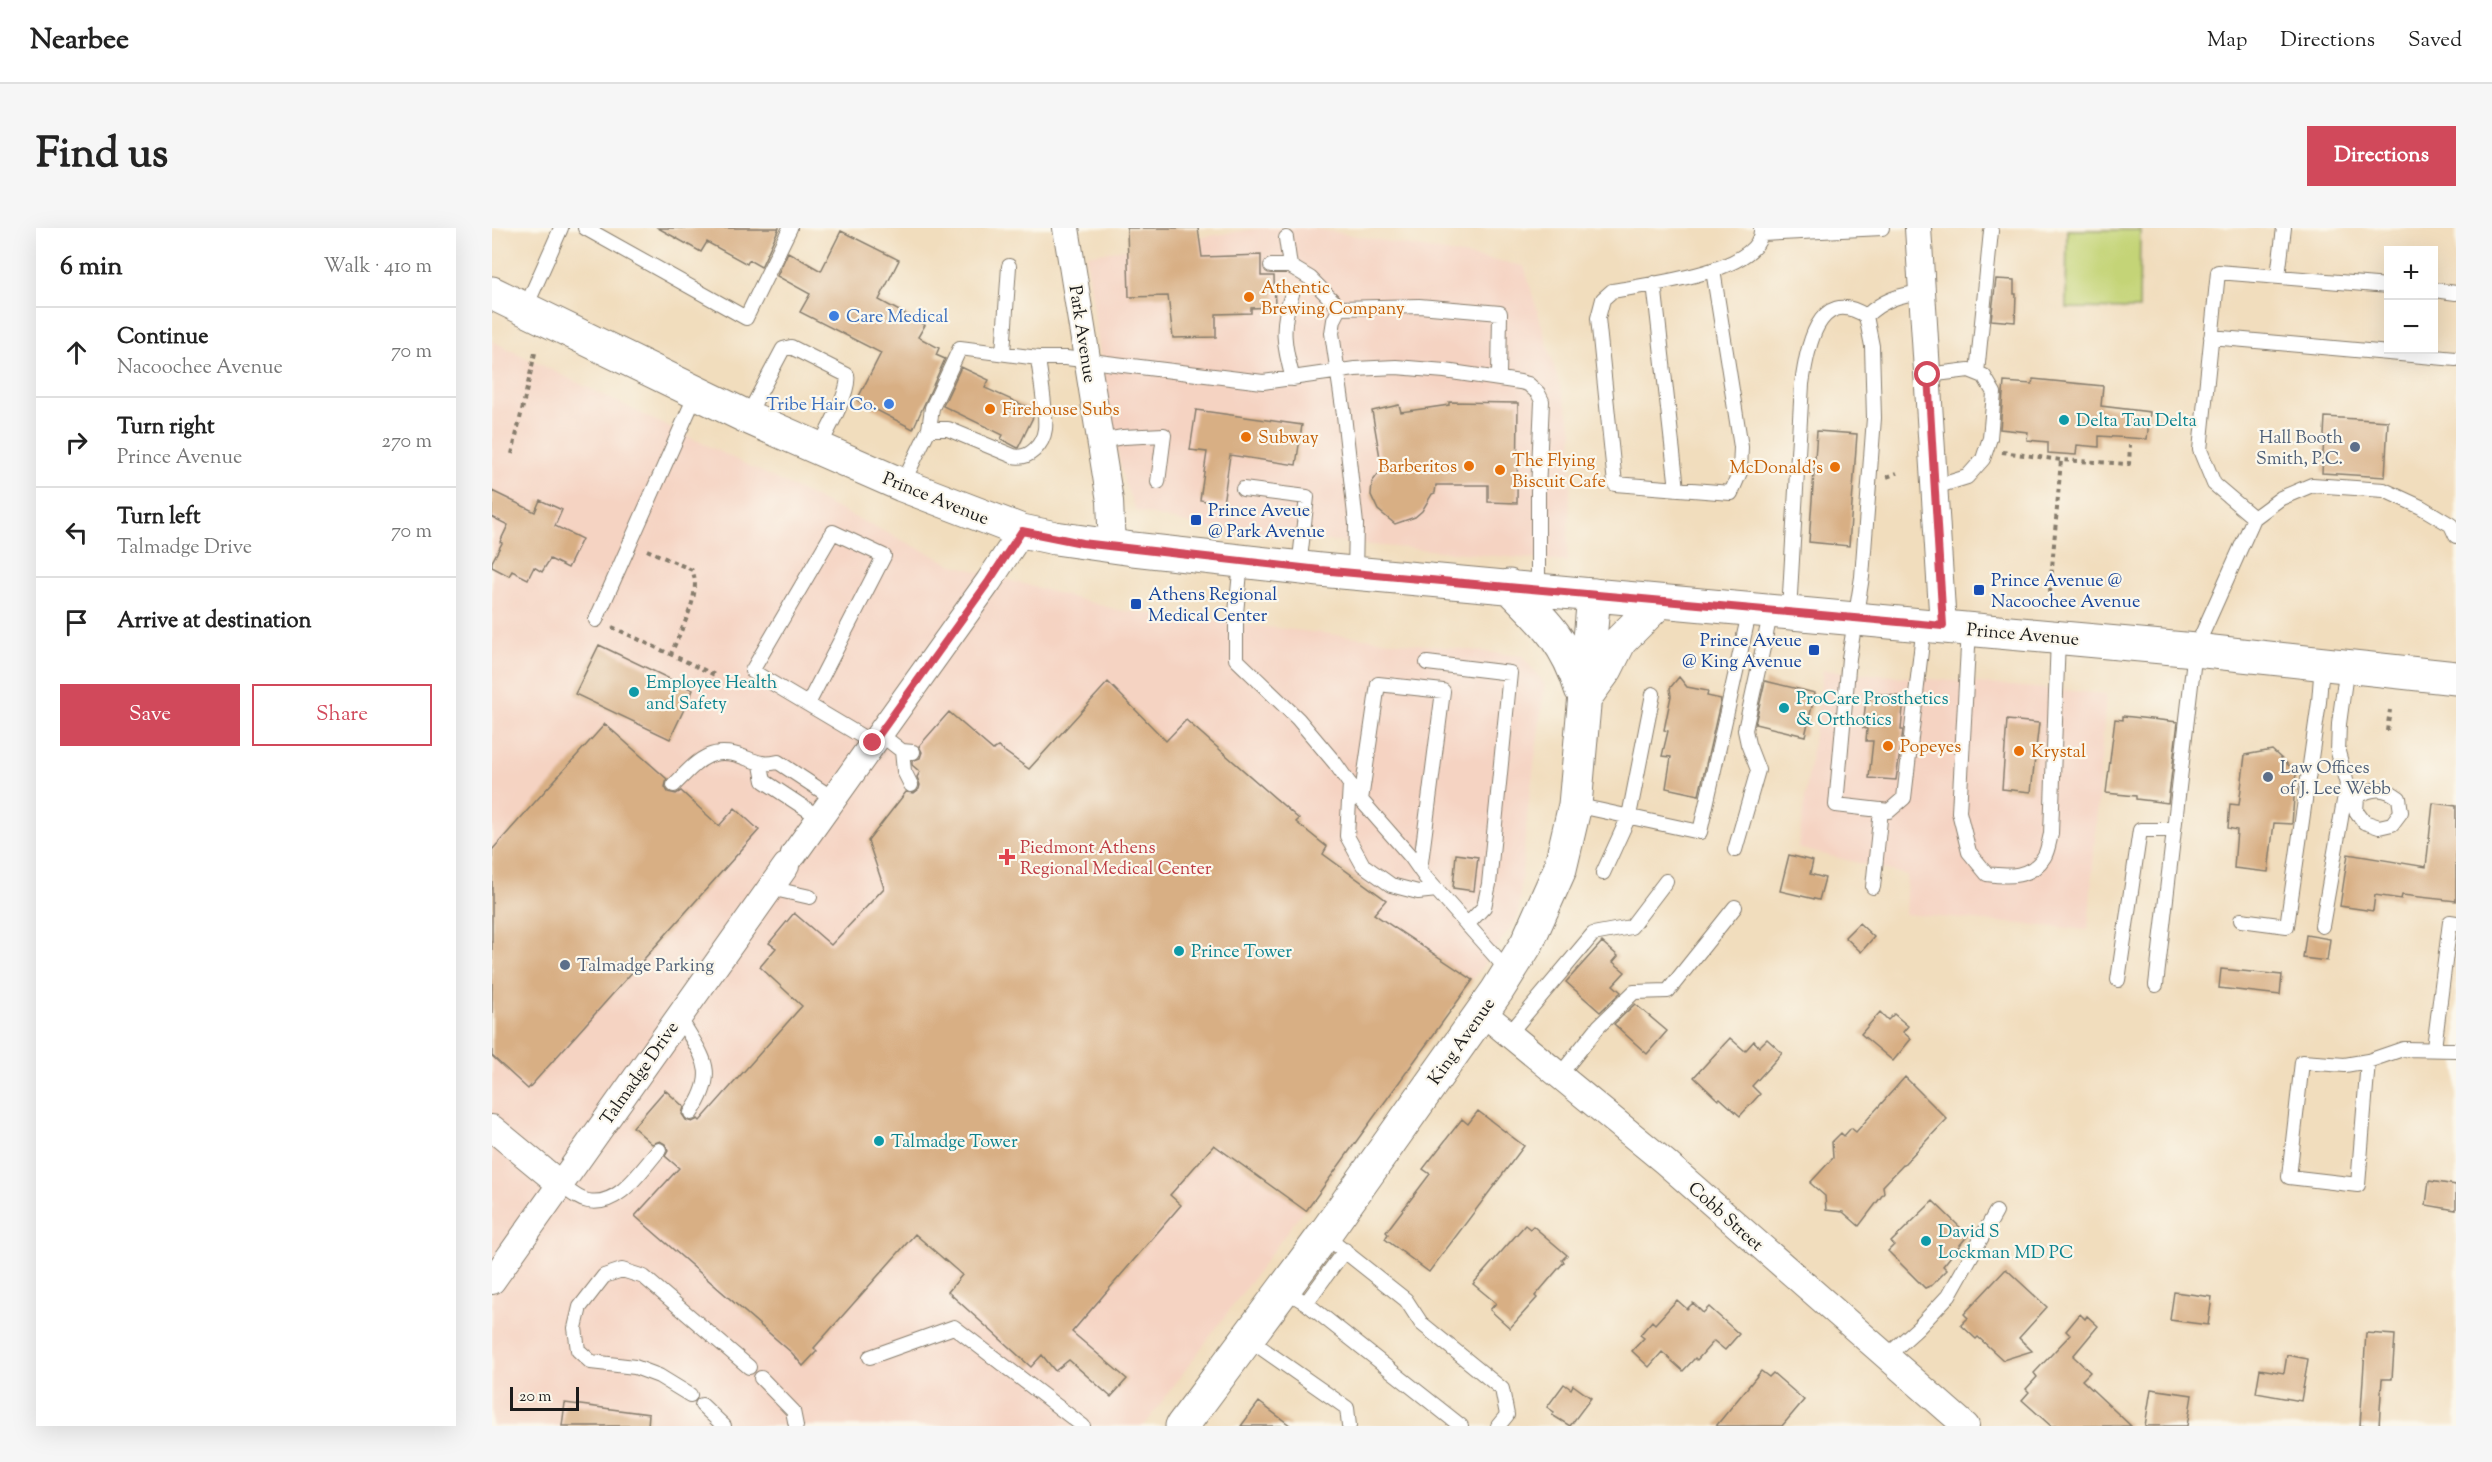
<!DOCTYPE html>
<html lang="en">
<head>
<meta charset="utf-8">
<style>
	:root { --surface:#fff; --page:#f6f6f6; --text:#222; --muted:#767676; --line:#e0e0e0; --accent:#d1495b }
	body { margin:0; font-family:"Sorts Mill Goudy",serif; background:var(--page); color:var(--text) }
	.controls { position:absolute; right:18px; top:18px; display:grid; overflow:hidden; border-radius:0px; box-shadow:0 6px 24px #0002 }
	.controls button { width:54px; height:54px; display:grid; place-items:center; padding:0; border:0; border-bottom:2px solid var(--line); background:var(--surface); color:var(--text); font:30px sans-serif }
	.scale { position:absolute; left:18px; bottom:15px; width:69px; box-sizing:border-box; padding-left:6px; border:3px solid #1c1c1c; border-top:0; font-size:16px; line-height:21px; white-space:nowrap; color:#1c1c1c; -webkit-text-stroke:4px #fbf7ec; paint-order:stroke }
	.stop { position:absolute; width:18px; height:18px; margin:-14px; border:4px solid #d1495b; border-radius:50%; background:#fff }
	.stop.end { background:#d1495b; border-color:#fff; box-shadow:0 2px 6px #0008 }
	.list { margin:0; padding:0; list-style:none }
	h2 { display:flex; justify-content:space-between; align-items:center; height:78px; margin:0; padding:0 24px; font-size:26px }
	h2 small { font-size:20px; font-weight:400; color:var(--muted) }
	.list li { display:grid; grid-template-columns:39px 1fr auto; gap:18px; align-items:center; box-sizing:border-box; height:90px; padding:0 24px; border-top:2px solid var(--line) }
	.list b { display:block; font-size:22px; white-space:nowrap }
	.list p { margin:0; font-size:20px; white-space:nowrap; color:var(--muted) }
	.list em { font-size:20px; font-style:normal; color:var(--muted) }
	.actions { display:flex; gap:12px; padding:18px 24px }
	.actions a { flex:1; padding:14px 0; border:2px solid var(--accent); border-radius:0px; text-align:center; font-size:21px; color:var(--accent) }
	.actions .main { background:var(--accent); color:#fff }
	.icon { flex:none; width:33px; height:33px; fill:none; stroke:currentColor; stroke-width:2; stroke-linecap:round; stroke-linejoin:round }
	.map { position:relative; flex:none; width:1964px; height:1198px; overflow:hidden; border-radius:0px }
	header { display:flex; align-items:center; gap:36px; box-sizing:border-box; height:84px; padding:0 30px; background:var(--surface); border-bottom:2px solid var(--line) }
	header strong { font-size:28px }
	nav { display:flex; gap:33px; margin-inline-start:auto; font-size:21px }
	.intro { display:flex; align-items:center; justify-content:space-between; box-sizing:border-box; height:144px; padding:0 36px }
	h1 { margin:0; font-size:42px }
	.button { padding:15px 27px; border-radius:0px; background:var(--accent); color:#fff; font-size:21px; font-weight:700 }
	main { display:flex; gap:36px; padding:0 36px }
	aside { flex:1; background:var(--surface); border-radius:0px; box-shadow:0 6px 24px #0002 }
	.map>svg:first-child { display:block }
</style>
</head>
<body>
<header>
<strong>Nearbee</strong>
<nav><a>Map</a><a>Directions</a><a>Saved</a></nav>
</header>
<div class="intro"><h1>Find us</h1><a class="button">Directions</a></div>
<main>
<aside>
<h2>6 min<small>Walk · 410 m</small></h2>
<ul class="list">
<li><svg class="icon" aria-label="ahead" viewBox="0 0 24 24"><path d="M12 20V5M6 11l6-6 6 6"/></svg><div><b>Continue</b><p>Nacoochee Avenue</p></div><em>70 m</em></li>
<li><svg class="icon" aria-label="right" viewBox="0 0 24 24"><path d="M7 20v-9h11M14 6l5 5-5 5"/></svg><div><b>Turn right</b><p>Prince Avenue</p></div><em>270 m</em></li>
<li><svg class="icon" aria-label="left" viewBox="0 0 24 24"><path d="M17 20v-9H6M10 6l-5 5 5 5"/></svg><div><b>Turn left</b><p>Talmadge Drive</p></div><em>70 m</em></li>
<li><svg class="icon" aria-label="arrive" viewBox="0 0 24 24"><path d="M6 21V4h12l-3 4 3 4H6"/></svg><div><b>Arrive at destination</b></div></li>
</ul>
<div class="actions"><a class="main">Save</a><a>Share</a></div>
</aside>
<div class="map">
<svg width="1964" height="1198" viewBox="0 0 1964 1198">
	<rect width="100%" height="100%" fill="#fbf7ec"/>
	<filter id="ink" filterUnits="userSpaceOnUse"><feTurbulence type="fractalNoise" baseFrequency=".0167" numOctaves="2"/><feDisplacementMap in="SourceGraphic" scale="12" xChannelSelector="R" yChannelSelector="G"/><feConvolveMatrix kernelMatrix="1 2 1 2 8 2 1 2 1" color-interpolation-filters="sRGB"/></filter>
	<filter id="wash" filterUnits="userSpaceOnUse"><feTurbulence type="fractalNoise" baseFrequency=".008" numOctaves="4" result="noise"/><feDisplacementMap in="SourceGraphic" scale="24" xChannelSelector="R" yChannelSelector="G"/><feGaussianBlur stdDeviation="1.35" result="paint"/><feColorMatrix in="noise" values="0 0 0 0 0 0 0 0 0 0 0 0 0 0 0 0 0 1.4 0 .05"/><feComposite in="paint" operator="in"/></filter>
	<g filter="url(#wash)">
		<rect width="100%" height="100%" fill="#f1ddbd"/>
		<!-- built -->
		<path fill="#f5d3c2" d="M769,0H820L1032,38L1081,202L1075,334L732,304L644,283L632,254L615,177L594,27Z
			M0,113L459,336L626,382L1030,428L1053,456L1035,589L1026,690L652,1198H0Z
			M1331,442L1614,466L1596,702L1413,686L1415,647L1306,620Z"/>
		<!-- green -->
		<path fill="#c4d477" stroke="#70784a" stroke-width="1.5" d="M1575,2H1648L1647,81L1574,80Z"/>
		<g id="blocks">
			<!-- building -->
			<path fill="#d8af84" d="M166,0H287L269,39L257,32L255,36L215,14L209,24Z
				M635,0H706L710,29L769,27V48H782L783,79L759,80V85L724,86V109L681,110L676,68L637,69Z
				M349,3L407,32L387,72L433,97L426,109L447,120L444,127L453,131L421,201L365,172L389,125L308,84L318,66L285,48L296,24L329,43Z
				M1504,51L1522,52V66H1524L1523,94L1499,92Z
				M469,139L497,152L493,160L544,183L526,220L509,211L511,207L451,178Z
				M1541,151L1611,158L1609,178L1658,184L1655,211L1607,208V219L1585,217L1584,227L1556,225V214L1535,212L1536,204L1508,201L1512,154L1540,156Z
				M957,174L1026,175L1025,275L996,274V257H944L943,265L940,266L930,283L923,289L903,296L886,282L879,267L880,254L890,241L880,183L907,177L909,184L957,177Z
				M704,182L810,197L804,237L738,227L731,276L708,272L715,224L698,222Z
				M1833,189L1896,193L1893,249L1830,245Z
				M1325,203L1365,206L1357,318L1317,314Z
				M0,263L43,284L48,272L70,282L63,298L90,311L76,340L58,331L50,344L42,339L36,351L20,343L17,348L0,339V334L10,315L8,314L16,297L0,289Z
				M107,417L201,462L178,511L83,466Z
				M1187,449L1195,459L1216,463L1215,468L1229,471L1207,567L1174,560L1179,529L1170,528L1176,503L1172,502L1179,468L1178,460Z
				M1273,453L1323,465L1313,508L1263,496Z
				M616,454L674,513L694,492L807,591L804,594L835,619L831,626L894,672L882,686L981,752L814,983L722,917L678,967L689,977L580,1104L635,1151L619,1169L577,1132L563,1143L550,1127L539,1139L456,1064L470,1047L423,1006L322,1120L325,1123L311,1138L300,1125L143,988L187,940L173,928L176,923L173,916L168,913L160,916L141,899L173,862L192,879L190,886L194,892L200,894L206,891L208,893L310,778L268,739L284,720L277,715L302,685L339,717L392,660L376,613L414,564L422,565L427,561L428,557L425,549L428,544L420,537V533L428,530L430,524L427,518L457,484L501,522L506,519L537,541Z
				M1379,465L1412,469L1409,502H1411L1404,552L1377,550L1381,513H1374L1375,501L1371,500L1374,471H1378Z
				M1631,488L1686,494L1676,575L1644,571V568L1614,565L1623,491L1631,492Z
				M1515,492L1547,495L1539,564L1510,561Z
				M113,496L175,551L173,559L176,564L184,566L189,563L227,598L243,580L267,602L36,861L0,828V622Z
				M1780,522L1804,544L1800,596L1782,595L1776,644L1742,640L1745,602L1736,600L1738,576L1747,577L1753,527Z
				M1941,575L1964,578V673L1910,667L1909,671L1883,667L1881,683L1848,678L1856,626L1934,639Z
				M964,626L986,629L982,663L961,660Z
				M1297,627L1321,633L1318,646L1333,650L1327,672L1288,663Z
				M1367,695L1382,709L1369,724L1353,709Z
				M1814,707L1838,711L1835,733L1811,730Z
				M1110,714L1126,728L1121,734L1133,744L1121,757L1129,764L1108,784L1074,754Z
				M1729,741L1790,747L1788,767L1727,760Z
				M1143,776L1175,803L1155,826L1122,796Z
				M1388,784L1396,792L1402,786L1416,798L1411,804L1419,811L1401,833L1369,806Z
				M1238,810L1253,823L1262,813L1267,819L1275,811L1290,825L1260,858L1268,866L1248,888L1228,870L1226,872L1202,849Z
				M1413,849L1455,891L1391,958L1392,965L1367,998L1351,984L1334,982L1333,968L1318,955L1341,930L1340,914L1349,905L1352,908L1359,900L1364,904Z
				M986,883L1032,918L937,1044L893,1011L896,1006L894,1004L938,946L931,941L970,891L976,896Z
				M1937,953L1964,957V982L1934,977Z
				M1441,973L1476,1007L1451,1038L1455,1042L1440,1057L1433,1060L1396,1023L1402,1017L1399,1014Z
				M1033,997L1038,1001L1041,998L1075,1027L1070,1032L1072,1034L1043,1068L1045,1070L1018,1100L998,1082L1004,1075L981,1056Z
				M1514,1041L1555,1079L1527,1110L1540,1123L1511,1132L1486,1109L1484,1111L1469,1097L1476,1090L1472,1086Z
				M1682,1064L1720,1069L1716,1097L1678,1092Z
				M1185,1072L1195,1081L1201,1075L1211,1085L1217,1079L1247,1106L1233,1122L1222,1113L1205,1132L1203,1130L1191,1143L1170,1124L1157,1139L1140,1123L1152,1110L1148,1107L1160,1093L1163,1096Z
				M1588,1086L1593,1091L1595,1088L1606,1098L1581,1128L1598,1144L1590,1152L1639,1198H1559L1530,1172L1537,1164L1534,1161L1545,1149L1542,1145L1578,1107L1574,1103Z
				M1874,1105L1903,1107L1900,1151H1890L1887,1198H1868Z
				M1795,1127L1816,1131L1809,1173L1764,1165L1768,1141L1792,1145Z
				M1269,1143L1277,1149L1281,1145L1312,1172L1290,1198H1224Z
				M1072,1156L1079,1161L1081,1157L1099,1170L1078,1198L1060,1187L1062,1184L1055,1179Z
				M1659,1161L1700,1167L1695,1198H1653Z
				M767,1174L799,1198H749Z
				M73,1175L157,1186L156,1198H70Z"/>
		</g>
	</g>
	<g filter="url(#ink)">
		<use href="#blocks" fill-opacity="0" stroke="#867c6c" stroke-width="1.5"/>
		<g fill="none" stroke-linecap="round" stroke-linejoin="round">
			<defs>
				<path id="lane" d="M93,0L254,90L298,0
					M1270,6L1390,0
					M794,10L798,38L818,50L848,80L842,92L840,105L852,187L864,296L863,345
					M779,38H798
					M1221,42L1249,219L1248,244L1239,265L1123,256L1106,90L1111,71L1120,63C1153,57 1273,44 1269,0
					M1786,48L1792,0
					M1162,55L1185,261
					M1942,62L1964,65
					M800,66C788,98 792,119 801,151
					M848,80L927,78L1008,85L1007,149
					M33,81L69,0
					M1374,88C1391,72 1407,67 1430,64
					M1719,109L1964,131
					M511,125L517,38
					M1485,145L1499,3
					M1436,147L1477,142L1492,148L1502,165L1498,210L1491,231L1475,249L1443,259
					M255,189L291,121L299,119L355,147C359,162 334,206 326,221
					M437,201H456L521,228C537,232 551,217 553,201C555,185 548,148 546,130H574L771,154L863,141L904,139L953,143L1028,154L1036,156L1046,165L1050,173L1046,263V361
					M608,213L631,209L672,207L666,254
					M410,257L437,201L440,180L468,120L546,130
					M751,261L815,269L807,340
					M1762,290L1722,256L1708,222L1726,44L1896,58
					M749,334L744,385V431L806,491L843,535L869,572L919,629L933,649L1018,745
					M1297,384L1310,156C1315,122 1325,57 1374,88L1380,118L1382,190L1370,349L1357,430L1344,577L1397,583L1412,570L1432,397
					M104,392L205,164
					M1477,401L1467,584L1477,624L1495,646C1516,649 1539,650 1552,629C1556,623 1557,613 1559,606L1566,409
					M935,435L1018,445L997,656L992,679L975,697
					M1855,437L1847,496L1846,524L1855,556L1865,569L1864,583L1872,594L1887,599L1900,596L1909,584L1907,570C1893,559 1880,559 1865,569
					M316,476L392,328L341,304L260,443L381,515
					M388,506L410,523L421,524
					M410,523L412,543L419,557
					M269,537L272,553L328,590
					M858,556L855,608L871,637L899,657L926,664L945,662
					M182,557C206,533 218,516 254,530C267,535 272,537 286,534L342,571
					M869,572L886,456L951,463L928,642
					M1083,577L1208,604L1258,381
					M1243,622L1266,542L1256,516L1253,502L1279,383
					M1111,645L1137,588L1161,466
					M1381,659L1389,582
					M278,660L318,669
					M1749,692L1795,698L1827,474L1830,435
					M1830,698L1855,556
					M1626,752L1648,602H1682
					M1664,757L1703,422L1762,290L1789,270L1820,257L1892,262L1929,279L1959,297L1964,308
					M187,788C208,828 229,840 199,885
					M1017,806L1101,706L1139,699L1174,653
					M1942,820L1958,694L1964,695
					M1876,833L1866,957L1797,949L1810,834L1853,837L1876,833L1911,821L1964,822
					M1067,848L1107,798L1142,764L1176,763L1243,679
					M68,956C76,962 85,971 96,973C127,979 149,942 167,922
					M832,1007L914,1072L929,1095L1010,1161L1015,1187L1006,1198
					M791,1061L814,1075L969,1198
					M814,1075L853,1022
					M755,1110L855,1180L857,1198
					M378,1129L462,1099L591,1198
					M1394,1129L1426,1100L1457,1067L1504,984
					M269,1150L301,1183L304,1198
					M198,1167L167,1148L143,1139L99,1134L86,1122L83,1100L88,1079L112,1048L130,1042L152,1049L257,1139
					M210,1177L232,1198"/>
				<path id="street" d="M574,0L618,273L620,319
					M1426,0L1451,398
					M302,626L497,353L530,303
					M990,784L1173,934L1474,1198
					M0,900L68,956
					M0,1053L294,638"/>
				<path id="secondary" d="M0,65L255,189L410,257L530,303L563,310L641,321L828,342L1703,422L1964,450
					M1017,358C1051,392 1075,414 1089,461
					M1095,467L1114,441L1128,413L1167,374
					M690,1198L832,1007L1005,763L1035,715L1068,641L1083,577L1102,367"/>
			</defs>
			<!-- lane casing -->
			<use href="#lane" stroke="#867c6c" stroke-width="16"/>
			<!-- street casing -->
			<use href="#street" stroke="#867c6c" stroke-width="28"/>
			<!-- secondary casing -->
			<use href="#secondary" stroke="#867c6c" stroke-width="35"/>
			<!-- path -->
			<path stroke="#867c6c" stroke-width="4" stroke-dasharray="4.5 4.5" stroke-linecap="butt" d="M1510,224L1569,232L1637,236L1638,217
				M20,226L43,125
				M1395,249L1405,245
				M155,322L200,342C211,365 188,403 179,426
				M1558,364L1569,232
				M120,399L225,448
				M1895,503L1898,482"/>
			<!-- lane -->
			<use href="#lane" stroke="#fff" stroke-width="14"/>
			<!-- street -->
			<use href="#street" stroke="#fff" stroke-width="26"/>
			<!-- secondary -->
			<use href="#secondary" stroke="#fff" stroke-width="33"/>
		</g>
	</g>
	<g fill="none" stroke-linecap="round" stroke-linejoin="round" filter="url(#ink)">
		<!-- route -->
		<path stroke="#d1495b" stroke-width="8" d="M381,515L497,353L530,303L590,315L828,342L1451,398L1436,147"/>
	</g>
	<!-- markers -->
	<g fill="#e8710a" stroke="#fbf7ec" stroke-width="2">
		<circle cx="757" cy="69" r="6"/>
		<circle cx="498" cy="181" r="6"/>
		<circle cx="754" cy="209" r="6"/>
		<circle cx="977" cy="238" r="6"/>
		<circle cx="1343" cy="239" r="6"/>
		<circle cx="1008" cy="242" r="6"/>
		<circle cx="1396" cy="518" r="6"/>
		<circle cx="1527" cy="523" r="6"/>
	</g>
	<g fill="#3f7fe0" stroke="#fbf7ec" stroke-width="2">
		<circle cx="342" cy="88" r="6"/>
		<circle cx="397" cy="176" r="6"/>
	</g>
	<g fill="#0f9aa8" stroke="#fbf7ec" stroke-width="2">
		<circle cx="1572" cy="192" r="6"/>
		<circle cx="142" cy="464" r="6"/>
		<circle cx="1292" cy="480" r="6"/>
		<circle cx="687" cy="723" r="6"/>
		<circle cx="387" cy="913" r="6"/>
		<circle cx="1434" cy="1013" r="6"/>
	</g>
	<g fill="#5c6f8a" stroke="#fbf7ec" stroke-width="2">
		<circle cx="1863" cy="219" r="6"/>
		<circle cx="1776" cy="549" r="6"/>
		<circle cx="73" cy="737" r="6"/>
	</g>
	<g fill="#1a4fb4" stroke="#fbf7ec" stroke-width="2">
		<rect x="698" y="286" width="12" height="12" rx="3"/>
		<rect x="1481" y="356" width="12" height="12" rx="3"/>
		<rect x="638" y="370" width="12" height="12" rx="3"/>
		<rect x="1316" y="416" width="12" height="12" rx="3"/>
	</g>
	<path fill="#e0444e" stroke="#fbf7ec" stroke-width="2" d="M512 620h6v6h6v6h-6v6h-6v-6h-6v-6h6z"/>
	<g text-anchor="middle" stroke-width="4.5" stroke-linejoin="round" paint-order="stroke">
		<!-- food labels -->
		<g font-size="18" fill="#c56008" stroke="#fbf7ec" text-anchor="start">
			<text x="769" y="65">Athentic<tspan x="769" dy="21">Brewing Company</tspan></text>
			<text x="510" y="187">Firehouse Subs</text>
			<text x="766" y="215">Subway</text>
			<text x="1020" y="238">The Flying<tspan x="1020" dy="21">Biscuit Cafe</tspan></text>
			<text x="965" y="244" text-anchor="end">Barberitos</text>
			<text x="1331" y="245" text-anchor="end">McDonald's</text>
			<text x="1408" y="524">Popeyes</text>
			<text x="1539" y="529">Krystal</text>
		</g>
		<!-- shop labels -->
		<g font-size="18" fill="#366cbe" stroke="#fbf7ec" text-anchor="start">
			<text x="354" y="94">Care Medical</text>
			<text x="385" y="182" text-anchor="end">Tribe Hair Co.</text>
		</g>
		<!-- street labels -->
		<g font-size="18" fill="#1c1c1c" stroke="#fbf7ec">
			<text transform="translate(591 106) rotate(81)" y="6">Park Avenue</text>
			<text transform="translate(444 270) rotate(22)" y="6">Prince Avenue</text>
			<text transform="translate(1531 406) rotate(5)" y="6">Prince Avenue</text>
			<text transform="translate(969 813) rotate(-55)" y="6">King Avenue</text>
			<text transform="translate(147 845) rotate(-55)" y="6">Talmadge Drive</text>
			<text transform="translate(1234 988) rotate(42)" y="6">Cobb Street</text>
		</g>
		<!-- culture labels -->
		<g font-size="18" fill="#0d838f" stroke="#fbf7ec" text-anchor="start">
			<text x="1584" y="198">Delta Tau Delta</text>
			<text x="154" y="460">Employee Health<tspan x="154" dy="21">and Safety</tspan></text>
			<text x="1304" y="476">ProCare Prosthetics<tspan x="1304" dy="21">&amp; Orthotics</tspan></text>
			<text x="699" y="729">Prince Tower</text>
			<text x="399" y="919">Talmadge Tower</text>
			<text x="1446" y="1009">David S<tspan x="1446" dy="21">Lockman MD PC</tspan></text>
		</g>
		<!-- service labels -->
		<g font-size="18" fill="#4e5e75" stroke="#fbf7ec" text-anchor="start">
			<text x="1851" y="215" text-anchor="end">Hall Booth<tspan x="1851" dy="21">Smith, P.C.</tspan></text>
			<text x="1788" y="545">Law Offices<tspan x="1788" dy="21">of J. Lee Webb</tspan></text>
			<text x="85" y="743">Talmadge Parking</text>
		</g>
		<!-- transit labels -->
		<g font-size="18" fill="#164399" stroke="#fbf7ec" text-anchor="start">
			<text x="716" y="288">Prince Aveue<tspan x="716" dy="21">@ Park Avenue</tspan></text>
			<text x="1499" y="358">Prince Avenue @<tspan x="1499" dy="21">Nacoochee Avenue</tspan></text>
			<text x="656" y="372">Athens Regional<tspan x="656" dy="21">Medical Center</tspan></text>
			<text x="1310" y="418" text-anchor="end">Prince Aveue<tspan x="1310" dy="21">@ King Avenue</tspan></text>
		</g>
		<!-- health labels -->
		<g font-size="18" fill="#be3a42" stroke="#fbf7ec" text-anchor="start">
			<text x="528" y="625">Piedmont Athens<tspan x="528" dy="21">Regional Medical Center</tspan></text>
		</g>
	</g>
</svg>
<div class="controls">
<button>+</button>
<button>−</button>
</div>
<div class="scale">20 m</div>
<div class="stop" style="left:1436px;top:147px"></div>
<div class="stop end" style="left:381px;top:515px"></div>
</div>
</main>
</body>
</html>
